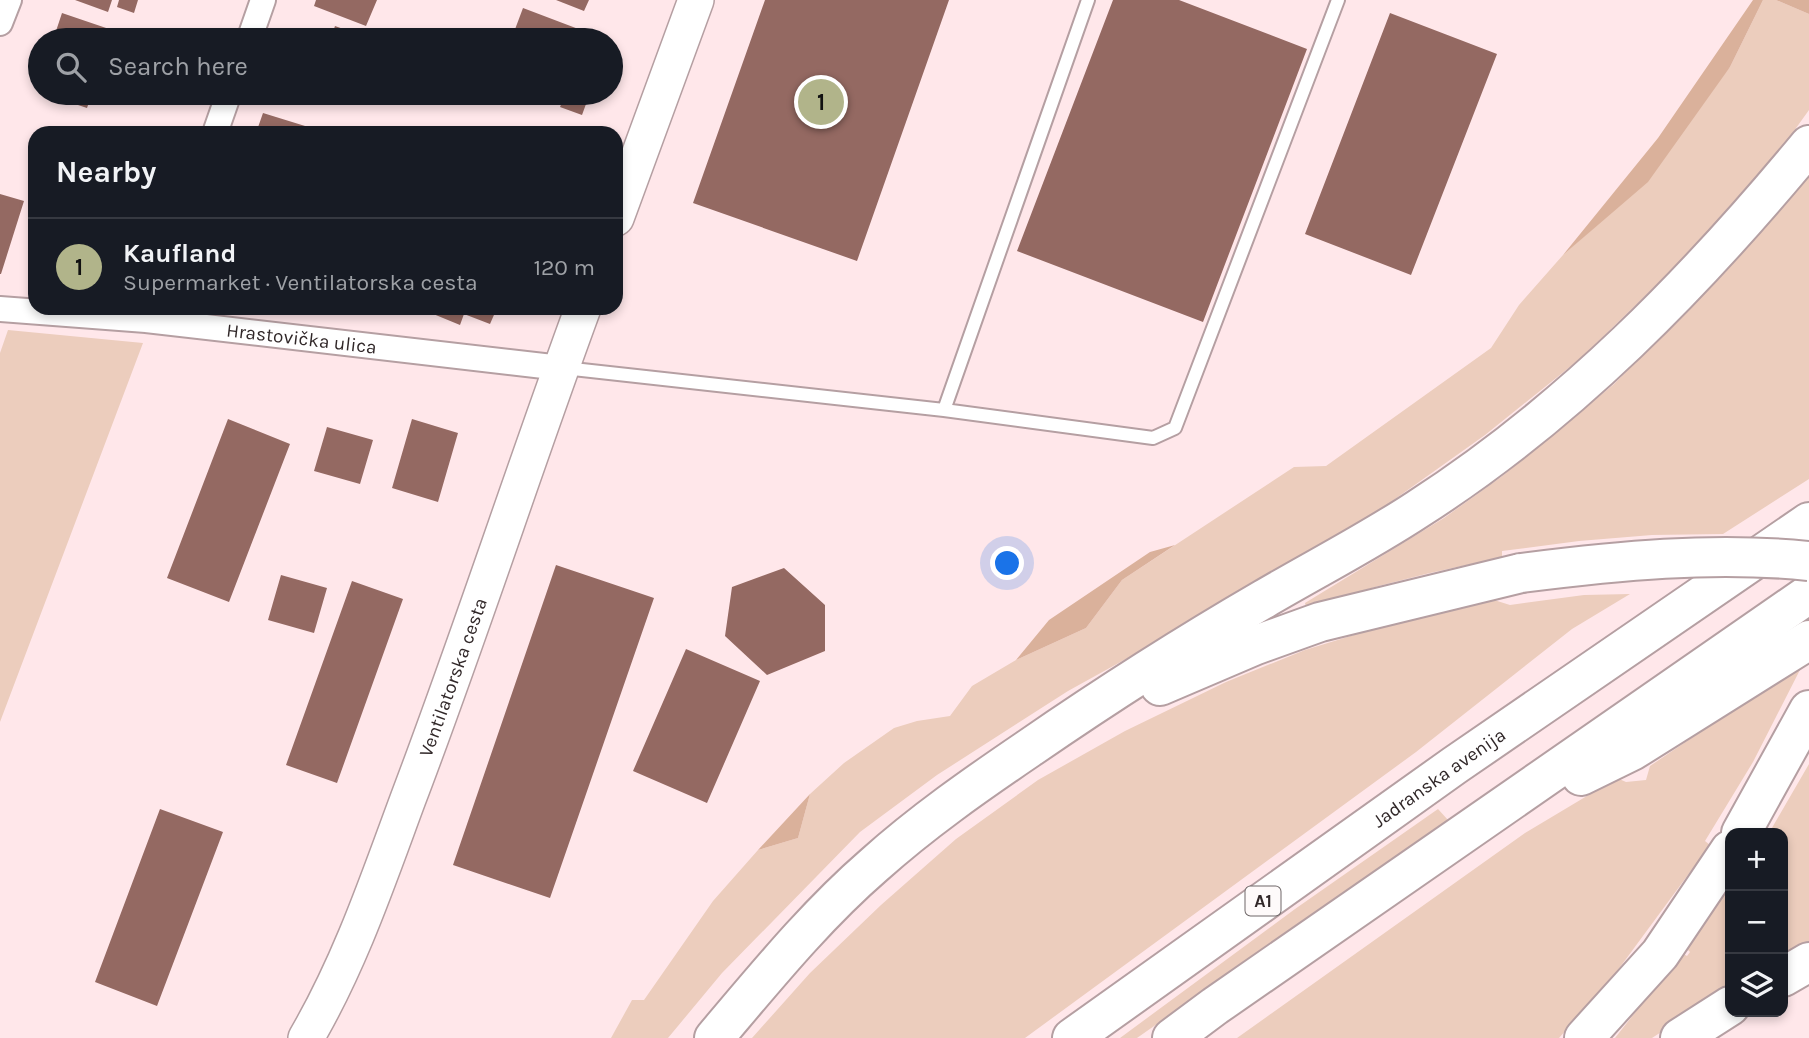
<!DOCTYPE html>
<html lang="en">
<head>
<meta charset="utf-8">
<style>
	:root { --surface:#171b24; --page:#242831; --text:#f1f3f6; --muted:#9ea1a6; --line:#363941; --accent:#b1b48a }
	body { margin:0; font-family:Karla,sans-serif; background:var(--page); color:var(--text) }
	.controls { position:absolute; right:21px; bottom:21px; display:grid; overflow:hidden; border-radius:14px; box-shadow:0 4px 10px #0003 }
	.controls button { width:63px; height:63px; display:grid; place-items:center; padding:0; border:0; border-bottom:2px solid var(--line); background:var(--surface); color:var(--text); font:35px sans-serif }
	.you { position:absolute; left:1008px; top:564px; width:24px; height:24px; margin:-18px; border:5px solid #fff; border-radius:50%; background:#1a73e8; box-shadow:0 0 0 10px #1a73e833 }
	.badge { display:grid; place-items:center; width:46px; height:46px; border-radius:50%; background:var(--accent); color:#111; font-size:23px; font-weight:700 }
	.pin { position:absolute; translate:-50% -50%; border:4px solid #fff; box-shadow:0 2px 7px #0006 }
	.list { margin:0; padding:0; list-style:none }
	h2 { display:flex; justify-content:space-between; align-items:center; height:91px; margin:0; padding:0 28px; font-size:30px }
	h2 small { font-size:23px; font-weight:400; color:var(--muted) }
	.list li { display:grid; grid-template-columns:46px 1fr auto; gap:21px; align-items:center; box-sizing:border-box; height:98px; padding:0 28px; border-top:2px solid var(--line) }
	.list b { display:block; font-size:26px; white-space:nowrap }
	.list p { margin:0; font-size:23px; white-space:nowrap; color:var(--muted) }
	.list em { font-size:23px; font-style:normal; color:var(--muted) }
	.icon { flex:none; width:38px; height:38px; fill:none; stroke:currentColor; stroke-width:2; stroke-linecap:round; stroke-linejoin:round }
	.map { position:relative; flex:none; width:1809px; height:1038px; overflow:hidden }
	.search { position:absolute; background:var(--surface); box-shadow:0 4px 10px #0003; left:28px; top:28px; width:595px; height:77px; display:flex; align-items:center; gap:18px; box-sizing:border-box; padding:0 24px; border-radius:38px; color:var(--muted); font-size:26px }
	.panel { position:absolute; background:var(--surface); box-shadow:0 4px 10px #0003; left:28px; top:126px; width:595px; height:189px; border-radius:21px }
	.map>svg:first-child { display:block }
</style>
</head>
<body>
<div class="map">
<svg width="1809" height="1038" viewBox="0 0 1809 1038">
	<rect width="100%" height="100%" fill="#ffe7ea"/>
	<!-- green -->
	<path fill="#eccdbd" d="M1763,0H1776L1809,14V110L1763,174L1678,264L1581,358L1485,435L1381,509L1247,592L1068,691L937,775L860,832L722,973L668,1038H611L632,1000H644L713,901L758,850L798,838L810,794L844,763L894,728L917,721L950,716L972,686L1016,660L1086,628L1122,580L1294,467L1326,466L1491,348L1519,305L1563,255L1590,231L1730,67Z
		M1809,176V479L1723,534L1652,535L1579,541L1502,551V558C1436,570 1370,587 1306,608L1305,603L1444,518L1501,477L1613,385L1720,278Z
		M8,330L143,343L0,722V353Z
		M1630,594L1572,629L1416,752L1025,1038H752L810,973L881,905L956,839L1038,780L1125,731L1226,682L1305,650L1406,619L1494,600L1510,605L1584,595Z
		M1804,662L1753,762L1705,841L1710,845L1612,978L1559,1038H1237L1525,833L1617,778L1626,782L1646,780L1650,766Z
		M1809,764V945L1783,959V833H1769Z
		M1438,809L1448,820L1137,1038H1120L1295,909Z
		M1730,883V987L1652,1038H1615L1682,953L1687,956L1690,952L1686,948Z"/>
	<!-- forest -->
	<path fill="#dab19b" d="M1753,0H1763L1730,67L1648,182L1563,255L1658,138Z
		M1776,0H1809V14Z
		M1175,545L1122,580L1086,628L1016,660L1049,620L1150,552Z
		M810,794L798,838L758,850Z"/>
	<!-- building -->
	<path fill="#946962" d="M75,0H112L108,12Z
		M119,0H138L134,13L117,7Z
		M316,0H377L366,26L314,6Z
		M556,0H589L584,11Z
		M765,0H949L857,261L693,203Z
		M1113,0H1179L1307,49L1203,322L1017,251Z
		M523,8L581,30L577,40H511Z
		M62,13L112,30L109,40H53Z
		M1390,13L1497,54L1411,275L1305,234Z
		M335,26L360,35L358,40H330Z
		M272,32L293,40H269Z
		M42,93H92L87,108Z
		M535,93H556L554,100Z
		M566,93H590L582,115L560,107Z
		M263,113L318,130V133H256Z
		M0,194L24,201L1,274H0Z
		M427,308H497L490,324L464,314L460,325L426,311Z
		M228,419L290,444L229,602L167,578Z
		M412,419L458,433L438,502L392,488Z
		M327,427L373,440L360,484L314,471Z
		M556,565L654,598L550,898L453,865Z
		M784,568L825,605V651L767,675L725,636L732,587Z
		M281,575L327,588L314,633L268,620Z
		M352,581L403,599L337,783L286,765Z
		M686,649L760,681L707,803L633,771Z
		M160,809L223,832L157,1006L95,982Z"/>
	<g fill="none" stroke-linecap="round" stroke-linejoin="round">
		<defs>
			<path id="service" d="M564,368L944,410L1153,438L1175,428L1338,0
				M944,410L1088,0"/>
			<g id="minor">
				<path d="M0,23L9,0"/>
				<path d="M249,40L263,0"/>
				<path d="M215,133L229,93"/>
				<path id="s1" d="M0,309L146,320L561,368"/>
			</g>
			<g id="secondary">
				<path d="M616,218L696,0"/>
				<path id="s2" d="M306,1038C350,963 378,880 408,799C470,636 523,471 583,308"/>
			</g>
			<g id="motorway">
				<path d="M1160,686L1256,645L1320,622L1521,573"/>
				<path d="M1581,776L1632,751L1809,640"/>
				<path d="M1741,833L1809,710"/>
				<path d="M1783,977L1809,962"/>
				<path d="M714,1038C765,978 815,916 874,865C922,822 975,785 1028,749C1105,696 1183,646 1264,599C1315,569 1368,542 1418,509C1569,412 1695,283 1809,145"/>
				<path id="s3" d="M1072,1038L1455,765L1809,522"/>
				<path d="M1172,1038L1215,1006L1809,594"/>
				<path d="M1584,1038L1660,954L1730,850"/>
				<path d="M1680,1038L1730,1006"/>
			</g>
		</defs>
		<!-- service casing -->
		<use href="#service" stroke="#b59fa2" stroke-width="16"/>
		<!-- minor casing -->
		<use href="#minor" stroke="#b59fa2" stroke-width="28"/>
		<!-- secondary casing -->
		<use href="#secondary" stroke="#b59fa2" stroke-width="38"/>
		<!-- motorway casing -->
		<use href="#motorway" stroke="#b59fa2" stroke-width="42"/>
		<!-- service -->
		<use href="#service" stroke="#fff" stroke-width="12"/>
		<!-- minor -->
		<use href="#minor" stroke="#fff" stroke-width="24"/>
		<!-- secondary -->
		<use href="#secondary" stroke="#fff" stroke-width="35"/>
		<!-- motorway -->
		<use href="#motorway" stroke="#fff" stroke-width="38"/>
		<defs>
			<path id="motorway-bridge" d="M1521,573C1616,561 1713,551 1809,561"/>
		</defs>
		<!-- motorway-bridge casing -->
		<use href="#motorway-bridge" stroke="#b59fa2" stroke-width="42" stroke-linecap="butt"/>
		<!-- motorway-bridge -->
		<use href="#motorway-bridge" stroke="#fff" stroke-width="38"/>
	</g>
	<g text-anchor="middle" stroke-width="5" stroke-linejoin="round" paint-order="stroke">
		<!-- shield labels -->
		<rect fill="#fefafa" stroke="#6e6768" stroke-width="2" x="1245.5" y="886.5" width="35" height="29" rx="5"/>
		<g font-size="18" font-weight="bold" fill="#312829">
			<text x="1263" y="907">A1</text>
		</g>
		<!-- street labels -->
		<g font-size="19" fill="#312829" stroke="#fefafa">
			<text dy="7" stroke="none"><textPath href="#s1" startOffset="303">Hrastovička ulica</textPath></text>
			<text dy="7" stroke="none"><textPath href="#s2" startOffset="390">Ventilatorska cesta</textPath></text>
			<text dy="7" stroke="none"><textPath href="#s3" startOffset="450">Jadranska avenija</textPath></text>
		</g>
	</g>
</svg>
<div class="controls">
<button>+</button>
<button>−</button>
<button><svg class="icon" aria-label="layers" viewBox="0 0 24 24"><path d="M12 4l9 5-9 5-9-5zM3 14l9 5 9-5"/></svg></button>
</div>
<div class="you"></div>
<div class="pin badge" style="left:821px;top:102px">1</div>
<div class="search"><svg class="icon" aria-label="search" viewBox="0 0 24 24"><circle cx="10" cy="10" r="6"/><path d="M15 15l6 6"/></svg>Search here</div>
<section class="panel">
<h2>Nearby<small></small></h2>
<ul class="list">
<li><span class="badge">1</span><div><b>Kaufland</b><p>Supermarket · Ventilatorska cesta</p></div><em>120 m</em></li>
</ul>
</section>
</div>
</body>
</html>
